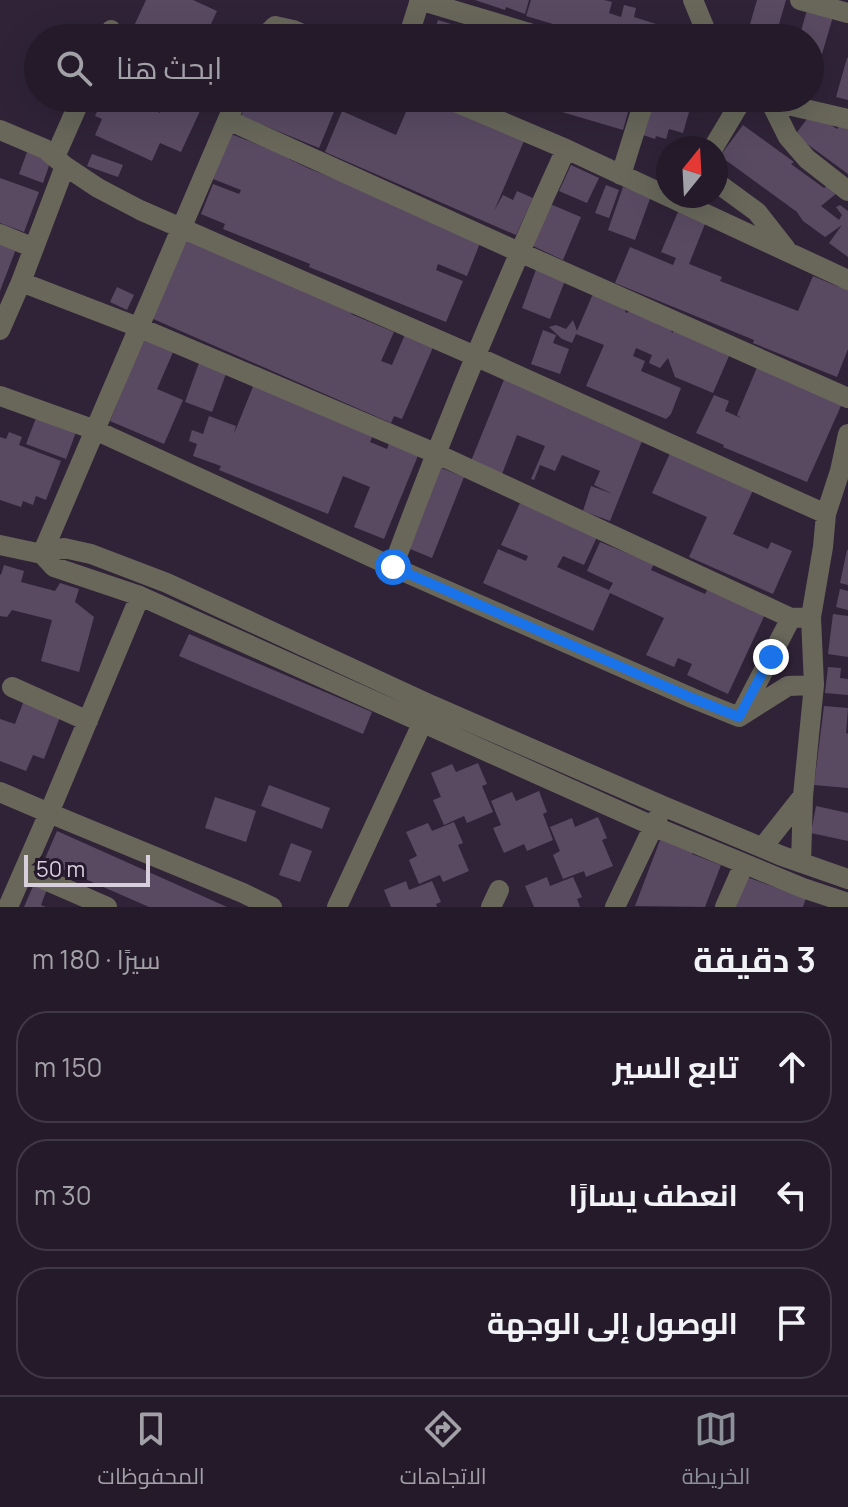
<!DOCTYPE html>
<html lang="ar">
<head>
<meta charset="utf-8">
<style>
	:root { --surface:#241a2a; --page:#2c2332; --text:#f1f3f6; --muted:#a3a1a8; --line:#413847; --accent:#8c9099 }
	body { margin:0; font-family:Manrope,Cairo,sans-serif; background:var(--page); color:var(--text); direction:rtl }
	.compass { position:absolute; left:656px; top:136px; width:72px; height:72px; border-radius:50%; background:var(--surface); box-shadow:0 8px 32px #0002; rotate:18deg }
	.scale { position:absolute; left:24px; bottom:20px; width:126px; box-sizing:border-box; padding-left:8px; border:4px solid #d8cfdd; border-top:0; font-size:22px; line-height:28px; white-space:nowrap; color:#d8cfdd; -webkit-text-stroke:6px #26192e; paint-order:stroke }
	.stop { position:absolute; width:24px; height:24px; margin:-18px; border:6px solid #1a73e8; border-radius:50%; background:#fff }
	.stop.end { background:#1a73e8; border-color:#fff; box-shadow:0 2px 8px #0008 }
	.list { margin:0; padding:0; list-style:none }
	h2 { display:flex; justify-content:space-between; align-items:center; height:104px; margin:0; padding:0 32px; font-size:34px }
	h2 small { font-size:26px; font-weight:400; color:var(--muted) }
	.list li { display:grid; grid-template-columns:52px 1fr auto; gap:24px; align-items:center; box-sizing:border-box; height:112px; margin:0 16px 16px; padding:0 16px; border:2px solid var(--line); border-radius:32px }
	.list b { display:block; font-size:30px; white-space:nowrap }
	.list em { font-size:26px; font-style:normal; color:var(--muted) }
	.icon { flex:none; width:44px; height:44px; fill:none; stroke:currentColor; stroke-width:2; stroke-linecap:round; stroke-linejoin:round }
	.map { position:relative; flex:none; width:848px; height:907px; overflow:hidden; direction:ltr }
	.search { position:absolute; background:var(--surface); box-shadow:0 8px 32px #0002; left:24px; right:24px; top:24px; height:88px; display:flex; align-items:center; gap:20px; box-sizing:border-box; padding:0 28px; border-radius:44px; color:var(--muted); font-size:30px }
	.sheet { height:488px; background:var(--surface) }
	nav { display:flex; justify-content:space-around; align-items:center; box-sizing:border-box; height:112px; border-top:2px solid var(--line); background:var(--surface); font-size:22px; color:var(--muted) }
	nav a { display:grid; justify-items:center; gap:4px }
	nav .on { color:var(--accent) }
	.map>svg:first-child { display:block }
</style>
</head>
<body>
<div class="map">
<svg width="848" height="907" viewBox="0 0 848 907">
	<rect width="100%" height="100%" fill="#302338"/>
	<!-- building -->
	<path fill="#594a62" d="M146,0H193L217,11L211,24L221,29L217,38H160L134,26Z
		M475,0H529L525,14L506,7L505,10Z
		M531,0H604L612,2L609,13L621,17L624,5L636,8L634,17L656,24L651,38H600L526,16Z
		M757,0H786L775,38H746Z
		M809,3L835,10L822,54L810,50V38H799Z
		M438,20L481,33L483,29L510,38H432Z
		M847,58H848V100L836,97Z
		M104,98H128L160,113L166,98H206L181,152L160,143L152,161L95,135L102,119L95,116Z
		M248,98L316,99L351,98L347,106L338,102L319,148L241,116Z
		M412,98H425L524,141L494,211L503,195L513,200L517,191L533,198L516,235L325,152L342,111L396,135Z
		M504,98H632L623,130L518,99L514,112L501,108Z
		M654,98H693L683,133L669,129L666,139L656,136L655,139L643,135Z
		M812,112L837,129L843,121L848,124V174L795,135Z
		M743,125L794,162L791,164L824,188L827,186L837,193L821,206L839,220L842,215L836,207L840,205L848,211V257L829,243L842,225L825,237L803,221L797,212L720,156Z
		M231,134L290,157L289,159L310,169L482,238L467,276L438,264L436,270L463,281L446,322L309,267L310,264L223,229L225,224L201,214L213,184L239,194L241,190L213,179Z
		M27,152L51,160L43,183L19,174Z
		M92,154L123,165L118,177L87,166Z
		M571,165L599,178L587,203L559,191Z
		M0,178L39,192L24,232L0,223Z
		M606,185L619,190L609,218L595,213Z
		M623,187L651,196L635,240L608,230Z
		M550,204L581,217L563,260L533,246Z
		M680,207L707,219L689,264L722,277L720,281L798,311L813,276L839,287L841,283L848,286V349L837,377L753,343L754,340L615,283L630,247L673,265L676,258L661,252Z
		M188,234L354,308L351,314L394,332L381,361L392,365L406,332L434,345L402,419L394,416L391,423L151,318Z
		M0,243L16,249L0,291Z
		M537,267L566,278L550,319L522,308Z
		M117,287L134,295L127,310L110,302Z
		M595,289L621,300L626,313L636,309L669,323L672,333L678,326L732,349L713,393L675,377L668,358L660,368L649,363L652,355L636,348L633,356L645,361L641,371L681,388L671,414L666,419L586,386L604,345L576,334L572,343L562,339L549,327L556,325L566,329L573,320L577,331Z
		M543,330L556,335L553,343L569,349L560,374L531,364Z
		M144,338L174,350L157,389L183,400L164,444L110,421Z
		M200,360L227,371L212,412L185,402Z
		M758,365L844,399L807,482L723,447L724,445L696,433L714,395L729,401L725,411L741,418L737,415Z
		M505,377L644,436L610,521L583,511L591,486L613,494L594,485L600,471L562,455L555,471L540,465L534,480L531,479L545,446L517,435L502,474L471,461Z
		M254,384L374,433L370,442L387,449L390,441L419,453L384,539L354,527L370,487L343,476L328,514L219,470L221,466L193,456L197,444L189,441L192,430L203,434L209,416L236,426L234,434Z
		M36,418L76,432L66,459L26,444Z
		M9,432L22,437L19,445L61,461L46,500L36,496L33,505L23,501L21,507L0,500V437L6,439Z
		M672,449L755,486L733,534L768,549L771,542L792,551L773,594L689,557L707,517L652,493Z
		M434,465L464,477L432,558L403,546Z
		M520,503L597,537L584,565L563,556L557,567L609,590L613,583L587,571L600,542L654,564L651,570L705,594L710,584L767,610L728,694L687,675L692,664L678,658L674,667L646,655L664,618L610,593L593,631L483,583L498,549L526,561L528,556L501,545Z
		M847,550H848V585L840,583Z
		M4,565L24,571L21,582L55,591L60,583L79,589L75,602L94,617L79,672L41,661L52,620L12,610L7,617L0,616V574L1,575Z
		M840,589L848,591V610L836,607Z
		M833,614L848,616V657L828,654Z
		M189,634L372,712L363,734L179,656Z
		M828,667L841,668L840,678L848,679V695L825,693Z
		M26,695L63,709L44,759L33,755L26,771L0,761V719L15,724Z
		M824,706L848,708L846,733L848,734V788L814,785Z
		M478,763L487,784L482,786L493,812L467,823L464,816L444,825L433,800L441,797L431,773L452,764L456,772Z
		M269,785L330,808L322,829L261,806Z
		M539,791L547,812L543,814L553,840L527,851L524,844L504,853L493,828L501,825L491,801L512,792L516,801Z
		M215,797L256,811L246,842L205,828Z
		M816,806L848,813V841L811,833Z
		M598,817L607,838L602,840L613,866L586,877L584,871L563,879L553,855L560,851L550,827L572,818L575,827Z
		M454,822L463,843L458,845L469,871L443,882L440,875L419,884L409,860L417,856L406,832L428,823L432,831Z
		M57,831L227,907H149L44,861Z
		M662,835L694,848L692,854L721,865L705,907L635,906Z
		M291,843L312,851L300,882L279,875Z
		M741,875L806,898L803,907H729Z
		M547,877L550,886L573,877L582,897L577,899L580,907H534L525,886Z
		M406,881L409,890L432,881L441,902L436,904L437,907H391L384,890Z
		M34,884L47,889L41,905L46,907H24Z"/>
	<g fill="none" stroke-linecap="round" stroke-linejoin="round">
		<!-- minor -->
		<path stroke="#68675a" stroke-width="20" d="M419,0L546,38
			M693,0L705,29L706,38
			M800,0L848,13
			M107,38L111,30
			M263,38L275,26L293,30L311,38
			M408,38L420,0
			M446,98L566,149L848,280
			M762,99L848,119
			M770,101L788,137L807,159L848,191
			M228,120L519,252L848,398
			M0,130L45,149L65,166L98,188L140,210L475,356L826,514
			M713,148L743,98
			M55,157L81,98
			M621,175L645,98
			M716,182L757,212L786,249
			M0,234L34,248
			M21,282L138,327L435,453L791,618L811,617
			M0,330L21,282L65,166
			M0,396L95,430L393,567L692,698L739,717L788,686L814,685
			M0,545L42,554L64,548L91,554L167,583L431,705L663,806L782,856L848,879
			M42,554L54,567L140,596L653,826L803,888L848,903
			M42,554L237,98
			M393,567C445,425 503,287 566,149
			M12,687L88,721
			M741,714L791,618
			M0,792L49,813L140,596
			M762,848L803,796
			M801,863L803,796L814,685L811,617L823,547L826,514L840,471L848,434
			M27,872L107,907
			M8,907L49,813L243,893L272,907
			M337,907L428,711
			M491,907L499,890
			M615,907L658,817
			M725,907L744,864"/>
	</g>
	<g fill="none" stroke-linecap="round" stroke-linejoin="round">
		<!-- route -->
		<path stroke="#1a73e8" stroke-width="10" d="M393,567L692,698L739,717L771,657"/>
	</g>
</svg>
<svg class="compass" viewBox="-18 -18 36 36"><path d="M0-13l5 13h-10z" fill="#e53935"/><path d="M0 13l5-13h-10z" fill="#a3a1a8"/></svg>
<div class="scale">50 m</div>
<div class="stop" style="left:393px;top:567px"></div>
<div class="stop end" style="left:771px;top:657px"></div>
<div class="search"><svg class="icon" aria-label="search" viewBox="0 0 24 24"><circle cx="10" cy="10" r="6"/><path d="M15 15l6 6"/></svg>ابحث هنا</div>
</div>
<section class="sheet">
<h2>3 دقيقة<small>سيرًا · 180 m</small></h2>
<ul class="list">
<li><svg class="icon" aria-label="ahead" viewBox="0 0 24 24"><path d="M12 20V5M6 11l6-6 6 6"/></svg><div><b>تابع السير</b></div><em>150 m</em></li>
<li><svg class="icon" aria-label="left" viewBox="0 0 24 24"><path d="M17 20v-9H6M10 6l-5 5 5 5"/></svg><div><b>انعطف يسارًا</b></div><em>30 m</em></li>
<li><svg class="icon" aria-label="arrive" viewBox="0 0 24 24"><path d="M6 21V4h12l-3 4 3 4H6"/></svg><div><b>الوصول إلى الوجهة</b></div></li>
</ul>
</section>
<nav>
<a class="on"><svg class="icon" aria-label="map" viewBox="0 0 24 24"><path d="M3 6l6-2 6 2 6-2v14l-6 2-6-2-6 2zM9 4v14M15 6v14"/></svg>الخريطة</a>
<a><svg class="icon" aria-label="directions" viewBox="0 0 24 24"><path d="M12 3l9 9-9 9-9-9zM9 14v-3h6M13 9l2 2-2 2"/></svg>الاتجاهات</a>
<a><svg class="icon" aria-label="saved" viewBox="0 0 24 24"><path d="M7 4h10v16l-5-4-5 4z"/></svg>المحفوظات</a>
</nav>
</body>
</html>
